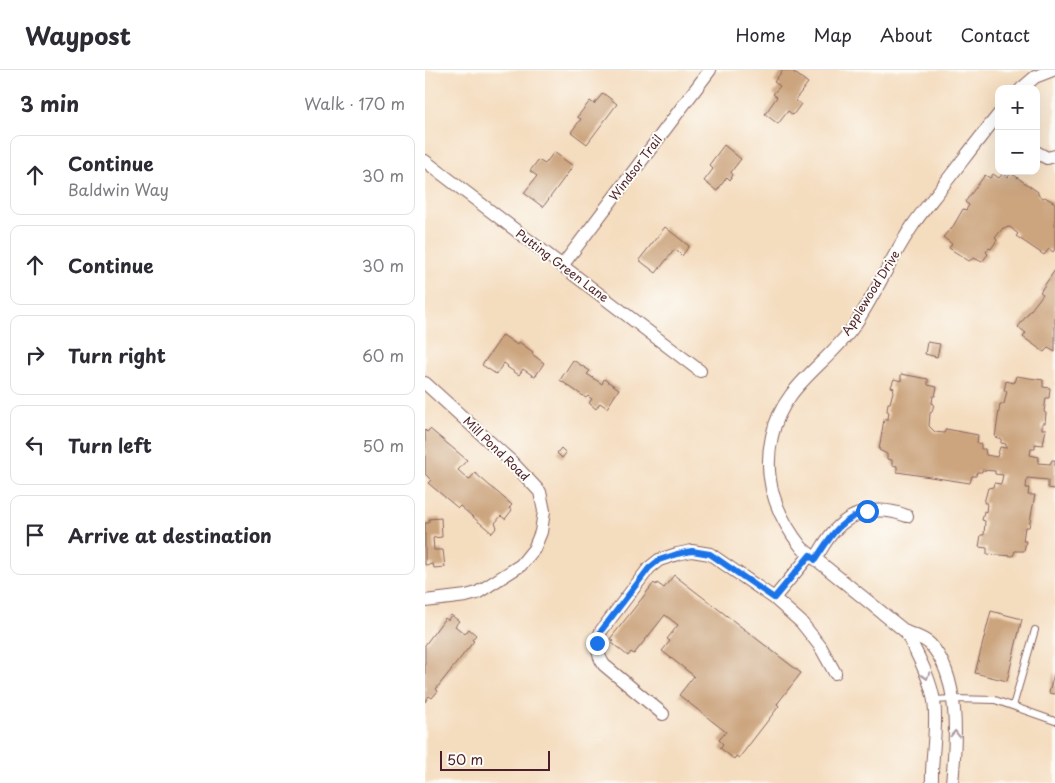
<!DOCTYPE html>
<html lang="en">
<head>
<meta charset="utf-8">
<style>
	:root { --surface:#fff; --page:#f2f2f3; --text:#2b2b33; --muted:#7c7c81; --line:#e1e1e2 }
	body { margin:0; font-family:"Playpen Sans",sans-serif; background:var(--page); color:var(--text) }
	.controls { position:absolute; right:15px; top:15px; display:grid; overflow:hidden; border-radius:10px; box-shadow:0 5px 20px #0002 }
	.controls button { width:45px; height:45px; display:grid; place-items:center; padding:0; border:0; border-bottom:1px solid var(--line); background:var(--surface); color:var(--text); font:25px sans-serif }
	.scale { position:absolute; left:15px; bottom:12px; width:110px; box-sizing:border-box; padding-left:5px; border:2px solid #4a1f2b; border-top:0; font-size:14px; line-height:18px; white-space:nowrap; color:#4a1f2b; -webkit-text-stroke:4px #fdfcf7; paint-order:stroke }
	.stop { position:absolute; width:15px; height:15px; margin:-11px; border:4px solid #1a73e8; border-radius:50%; background:#fff }
	.stop.end { background:#1a73e8; border-color:#fff; box-shadow:0 1px 5px #0008 }
	.list { margin:0; padding:0; list-style:none }
	h2 { display:flex; justify-content:space-between; align-items:center; height:65px; margin:0; padding:0 20px; font-size:21px }
	h2 small { font-size:16px; font-weight:400; color:var(--muted) }
	.list li { display:grid; grid-template-columns:32px 1fr auto; gap:15px; align-items:center; box-sizing:border-box; height:80px; margin:0 10px 10px; padding:0 10px; border:1px solid var(--line); border-radius:10px }
	.list b { display:block; font-size:19px; white-space:nowrap }
	.list p { margin:0; font-size:16px; white-space:nowrap; color:var(--muted) }
	.list em { font-size:16px; font-style:normal; color:var(--muted) }
	.icon { flex:none; width:28px; height:28px; fill:none; stroke:currentColor; stroke-width:2; stroke-linecap:round; stroke-linejoin:round }
	.map { position:relative; flex:none; width:630px; height:713px; overflow:hidden }
	header { display:flex; align-items:center; gap:30px; box-sizing:border-box; height:70px; padding:0 25px; background:var(--surface); border-bottom:1px solid var(--line) }
	header strong { font-size:24px }
	nav { display:flex; gap:28px; margin-inline-start:auto; font-size:18px }
	main { display:flex }
	aside { flex:1; background:var(--surface) }
	.map>svg:first-child { display:block }
</style>
</head>
<body>
<header>
<strong>Waypost</strong>
<nav><a>Home</a><a>Map</a><a>About</a><a>Contact</a></nav>
</header>
<main>
<aside>
<h2>3 min<small>Walk · 170 m</small></h2>
<ul class="list">
<li><svg class="icon" aria-label="ahead" viewBox="0 0 24 24"><path d="M12 20V5M6 11l6-6 6 6"/></svg><div><b>Continue</b><p>Baldwin Way</p></div><em>30 m</em></li>
<li><svg class="icon" aria-label="ahead" viewBox="0 0 24 24"><path d="M12 20V5M6 11l6-6 6 6"/></svg><div><b>Continue</b></div><em>30 m</em></li>
<li><svg class="icon" aria-label="right" viewBox="0 0 24 24"><path d="M7 20v-9h11M14 6l5 5-5 5"/></svg><div><b>Turn right</b></div><em>60 m</em></li>
<li><svg class="icon" aria-label="left" viewBox="0 0 24 24"><path d="M17 20v-9H6M10 6l-5 5 5 5"/></svg><div><b>Turn left</b></div><em>50 m</em></li>
<li><svg class="icon" aria-label="arrive" viewBox="0 0 24 24"><path d="M6 21V4h12l-3 4 3 4H6"/></svg><div><b>Arrive at destination</b></div></li>
</ul>
</aside>
<div class="map">
<svg width="630" height="713" viewBox="0 0 630 713">
	<rect width="100%" height="100%" fill="#fdfcf7"/>
	<filter id="ink" filterUnits="userSpaceOnUse"><feTurbulence type="fractalNoise" baseFrequency=".02" numOctaves="2"/><feDisplacementMap in="SourceGraphic" scale="10" xChannelSelector="R" yChannelSelector="G"/><feConvolveMatrix kernelMatrix="1 2 1 2 8 2 1 2 1" color-interpolation-filters="sRGB"/></filter>
	<filter id="wash" filterUnits="userSpaceOnUse"><feTurbulence type="fractalNoise" baseFrequency=".0096" numOctaves="4" result="noise"/><feDisplacementMap in="SourceGraphic" scale="20" xChannelSelector="R" yChannelSelector="G"/><feGaussianBlur stdDeviation="1.12" result="paint"/><feColorMatrix in="noise" values="0 0 0 0 0 0 0 0 0 0 0 0 0 0 0 0 0 1.4 0 .05"/><feComposite in="paint" operator="in"/></filter>
	<g filter="url(#wash)">
		<rect width="100%" height="100%" fill="#f4dcbe"/>
		<g id="blocks">
			<!-- building -->
			<path fill="#cca57f" d="M358,0H366L383,13L370,30L376,34L368,45L363,41L353,54L340,44L352,27L348,24L355,16L349,12Z
				M178,23L192,34L162,74L146,62L156,49L152,47L165,31L169,34Z
				M299,75L316,89L306,102L308,105L305,110L302,107L292,121L279,111L288,99L284,95Z
				M129,82L148,96L118,137L99,123L112,106L105,101L113,90L120,94Z
				M578,103L583,107L586,103L613,122V125L618,128L620,127L630,133V179L628,182L624,179L619,185L591,166L593,164L585,157L578,158L570,168L572,170L566,179L564,178L561,182L563,184L557,192L549,188L544,191L524,178L527,174L518,167L525,159L526,160L538,139L541,140L544,135L540,132L560,105L565,108L568,104L574,108Z
				M240,157L264,176L257,186L250,179L231,203L214,190Z
				M630,200V282L623,278L619,282L598,267L601,263L593,257L618,224L615,222Z
				M78,265L92,275L94,272L108,282L107,284L119,293L110,307L98,299L94,305L82,297L83,296L79,293L71,304L57,295Z
				M502,272L515,274L512,287L500,284Z
				M148,290L165,301L162,304L177,314L179,309L194,319L182,338L175,333L171,339L164,333L167,329L163,326L161,328L135,310Z
				M476,304L503,309V315L512,317L510,326H508L507,333L509,334L507,342L505,343L504,356L510,362L519,363L521,359L553,365L552,373L556,374V379H560L561,385L572,387L575,377L581,378V374L576,373V369L570,367L575,334H579L582,321H579L581,311L589,313L591,306L618,310V317L625,318L624,328H621L619,342L621,343L620,353H617V359H621L618,375L610,374V379H606L605,385L614,387L613,393L625,394L627,390H630V419L623,418V410L602,408L601,418H604L603,425H610L604,457H600L598,471H601L599,481H590L588,486L562,484V478L554,477L556,465H559L560,451L557,450L559,441L561,442L562,433H559L563,418L568,417L569,413L576,414L578,405L570,404V401L557,400V402H552L551,406H547L545,413L472,402V396L467,395V390L462,389V384L454,380L459,349H463L464,342L462,341L463,333H465L469,318L466,317L469,309L476,311Z
				M5,359L42,390L33,400L44,410L50,403L87,435L84,438L87,440L80,449L76,446L70,453L72,457L67,463L35,436L33,438L3,413L6,410L0,404V360L2,362Z
				M136,378L141,383L137,388L132,383Z
				M16,448L17,467L8,468L9,480H18L20,497L9,498L8,494L0,495V453H4V449Z
				M249,505L376,603L352,634L354,636L314,688L311,686L309,689L295,678L298,674L294,670L301,662L254,625L269,606L237,581L245,571L242,569L253,555L240,545L209,584L206,582L203,586L187,573L189,571L185,569L229,513L231,515L232,513L239,518Z
				M566,541L597,549L582,611L550,603Z
				M26,545L34,551L30,556L40,564L44,559L51,565L47,570L49,571L11,619L13,621L7,628L4,626L0,632V575L20,548L23,550Z
				M629,603H630V624L624,623Z"/>
		</g>
	</g>
	<g filter="url(#ink)">
		<use href="#blocks" fill-opacity="0" stroke="#86615e" stroke-width="1"/>
		<g fill="none" stroke-linecap="round" stroke-linejoin="round">
			<defs>
				<path id="lane" d="M509,630L528,629L570,630L630,651
					M588,636L610,560"/>
				<path id="street" d="M596,19L610,7L628,0
					M611,82L622,88L630,86
					M0,91L275,301
					M137,196L285,0
					M0,313L87,392L115,422L119,441L116,462L109,479L96,495L52,523L41,526L0,531
					M385,485L349,528L376,552L395,576L410,603
					M390,489C396,480 402,468 410,460C429,439 457,436 482,446
					M481,562C492,584 505,607 509,631C513,658 506,686 507,713
					M238,644L179,595C171,583 172,575 176,561L224,498L234,490L252,484L267,481L285,484L349,528
					M527,713C531,672 536,607 505,574C499,568 489,565 481,562L377,478C351,445 337,409 347,366C358,315 401,296 429,256C451,224 466,187 488,155C498,140 510,127 520,113C538,90 555,67 574,44"/>
			</defs>
			<!-- lane casing -->
			<use href="#lane" stroke="#86615e" stroke-width="8"/>
			<!-- street casing -->
			<use href="#street" stroke="#86615e" stroke-width="14"/>
			<!-- lane -->
			<use href="#lane" stroke="#fff" stroke-width="6"/>
			<!-- street -->
			<use href="#street" stroke="#fff" stroke-width="12"/>
		</g>
		<!-- one-way arrows -->
		<defs><path id="oneway-chevron" d="M-2-3.5L2.5 0L-2 3.5" fill="none" stroke-width="1.6" stroke-linecap="round" stroke-linejoin="round" transform="scale(1.25)"/></defs>
		<g stroke="#ae9aa0">
			<use href="#oneway-chevron" transform="translate(501 606) rotate(72)"/>
			<use href="#oneway-chevron" transform="translate(530 664) rotate(-88)"/>
		</g>
	</g>
	<g fill="none" stroke-linecap="round" stroke-linejoin="round" filter="url(#ink)">
		<!-- route -->
		<path stroke="#1a73e8" stroke-width="6" d="M172,573L176,561L224,498L234,490L252,484L267,481L285,484L349,528L385,485L390,490C406,466 413,451 442,441"/>
	</g>
	<g text-anchor="middle" stroke-width="4" stroke-linejoin="round" paint-order="stroke">
		<!-- street labels -->
		<g font-size="12" fill="#4a1f2b" stroke="#fdfcf7">
			<text transform="translate(211 98) rotate(-53)" y="4">Windsor Trail</text>
			<text transform="translate(137 196) rotate(37)" y="4">Putting Green Lane</text>
			<text transform="translate(446 223) rotate(-58)" y="4">Applewood Drive</text>
			<text transform="translate(71 379) rotate(44)" y="4">Mill Pond Road</text>
		</g>
	</g>
</svg>
<div class="controls">
<button>+</button>
<button>−</button>
</div>
<div class="scale">50 m</div>
<div class="stop" style="left:442px;top:441px"></div>
<div class="stop end" style="left:172px;top:573px"></div>
</div>
</main>
</body>
</html>
